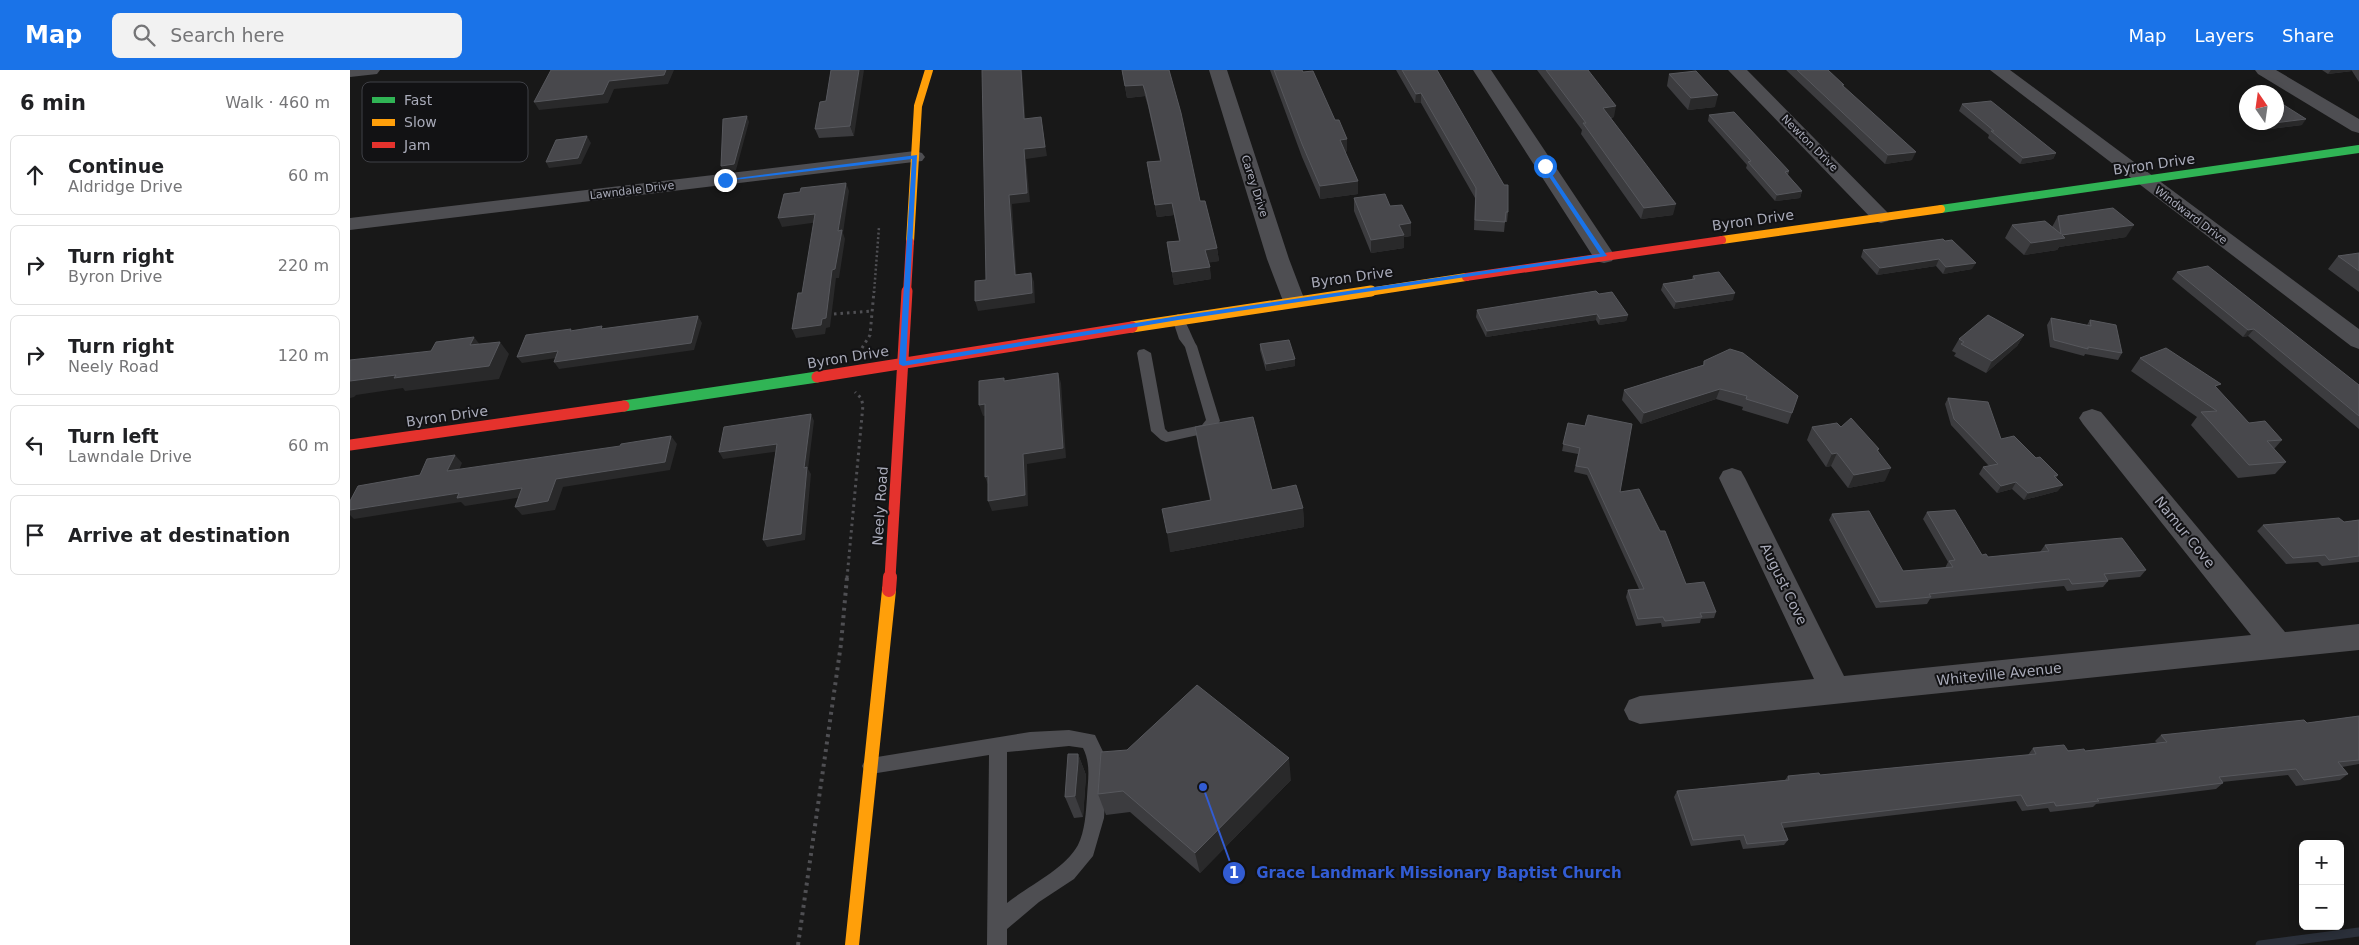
<!DOCTYPE html>
<html lang="en">
<head>
<meta charset="utf-8">
<style>
	:root { --surface:#fff; --page:#f2f2f2; --text:#202124; --muted:#757577; --line:#e0e0e0; --accent:#1a73e8 }
	body { margin:0; font-family:"DejaVu Sans",sans-serif; background:var(--page); color:var(--text) }
	.controls { position:absolute; right:15px; bottom:15px; display:grid; overflow:hidden; border-radius:8px; box-shadow:0 2px 12px #0003 }
	.controls button { width:45px; height:45px; display:grid; place-items:center; padding:0; border:0; border-bottom:1px solid var(--line); background:var(--surface); color:var(--text); font:25px sans-serif }
	.compass { position:absolute; left:1889px; top:15px; width:45px; height:45px; border-radius:50%; background:var(--surface); box-shadow:0 2px 12px #0003; rotate:347deg }
	.stop { position:absolute; width:15px; height:15px; margin:-11px; border:4px solid #1a73e8; border-radius:50%; background:#fff }
	.stop.end { background:#1a73e8; border-color:#fff; box-shadow:0 1px 5px #0008 }
	.list { margin:0; padding:0; list-style:none }
	h2 { display:flex; justify-content:space-between; align-items:center; height:65px; margin:0; padding:0 20px; font-size:21px }
	h2 small { font-size:16px; font-weight:400; color:var(--muted) }
	.list li { display:grid; grid-template-columns:32px 1fr auto; gap:15px; align-items:center; box-sizing:border-box; height:80px; margin:0 10px 10px; padding:0 10px; border:1px solid var(--line); border-radius:8px }
	.list b { display:block; font-size:19px; white-space:nowrap }
	.list p { margin:0; font-size:16px; white-space:nowrap; color:var(--muted) }
	.list em { font-size:16px; font-style:normal; color:var(--muted) }
	.icon { flex:none; width:28px; height:28px; fill:none; stroke:currentColor; stroke-width:2; stroke-linecap:round; stroke-linejoin:round }
	.map { position:relative; flex:none; width:2009px; height:875px; overflow:hidden }
	header { display:flex; align-items:center; gap:30px; box-sizing:border-box; height:70px; padding:0 25px; background:var(--accent); color:#fff }
	header strong { font-size:24px }
	nav { display:flex; gap:28px; margin-inline-start:auto; font-size:18px }
	.search { width:350px; height:45px; background:var(--page); display:flex; align-items:center; gap:12px; box-sizing:border-box; padding:0 18px; border-radius:8px; color:var(--muted); font-size:19px }
	main { display:flex }
	aside { flex:1; background:var(--surface) }
	.map>svg:first-child { display:block }
</style>
</head>
<body>
<header>
<strong>Map</strong>
<div class="search"><svg class="icon" aria-label="search" viewBox="0 0 24 24"><circle cx="10" cy="10" r="6"/><path d="M15 15l6 6"/></svg>Search here</div>
<nav><a>Map</a><a>Layers</a><a>Share</a></nav>
</header>
<main>
<aside>
<h2>6 min<small>Walk · 460 m</small></h2>
<ul class="list">
<li><svg class="icon" aria-label="ahead" viewBox="0 0 24 24"><path d="M12 20V5M6 11l6-6 6 6"/></svg><div><b>Continue</b><p>Aldridge Drive</p></div><em>60 m</em></li>
<li><svg class="icon" aria-label="right" viewBox="0 0 24 24"><path d="M7 20v-9h11M14 6l5 5-5 5"/></svg><div><b>Turn right</b><p>Byron Drive</p></div><em>220 m</em></li>
<li><svg class="icon" aria-label="right" viewBox="0 0 24 24"><path d="M7 20v-9h11M14 6l5 5-5 5"/></svg><div><b>Turn right</b><p>Neely Road</p></div><em>120 m</em></li>
<li><svg class="icon" aria-label="left" viewBox="0 0 24 24"><path d="M17 20v-9H6M10 6l-5 5 5 5"/></svg><div><b>Turn left</b><p>Lawndale Drive</p></div><em>60 m</em></li>
<li><svg class="icon" aria-label="arrive" viewBox="0 0 24 24"><path d="M6 21V4h12l-3 4 3 4H6"/></svg><div><b>Arrive at destination</b></div></li>
</ul>
</aside>
<div class="map">
<svg width="2009" height="875" viewBox="0 0 2009 875">
	<rect width="100%" height="100%" fill="#181818"/>
	<g fill="none" stroke-linecap="round" stroke-linejoin="round">
		<!-- stream -->
		<path stroke="#2b303a" stroke-width="9" d="M1910,875L2009,862"/>
		<!-- path-far2 -->
		<path stroke="#4f4f53" stroke-width="2.5" stroke-dasharray="2 2.5" stroke-linecap="butt" d="M524,223L529,157"/>
		<!-- path-far1 -->
		<path stroke="#4f4f53" stroke-width="3" stroke-dasharray="2.5 4" stroke-linecap="butt" d="M484,244L522,241
			M512,278L520,265L524,221
			M497,508L513,335L511,328L505,322"/>
		<!-- path -->
		<path stroke="#4f4f53" stroke-width="4" stroke-dasharray="3 4.5" stroke-linecap="butt" d="M448,875L491,574L497,507"/>
		<!-- lane -->
		<path fill="#4e4e52" fill-rule="evenodd" d="M828,244C835,246 842,268 847,276L870,351L862,362L816,372L811,370L801,361L787,283L789,280L794,279L801,283L815,359L818,362L852,355L856,350L835,277L829,269L822,248Z
			M719,660L745,665L757,690V703L754,748L743,786L724,809L689,832L657,859V875H637L639,685L521,704L515,702L512,696L515,690L521,688L680,662ZM719,676L733,678C741,694 738,709 737,727C736,742 735,761 728,775C715,799 678,816 657,833V682Z"/>
		<!-- street -->
		<path fill="#4e4e52" fill-rule="evenodd" d="M0,0H30L27,4L0,7Z
			M859,0H877L939,189L955,231L952,236L944,238L936,236L933,231L917,189Z
			M1123,0H1141L1265,186L1262,191L1254,193L1246,191Z
			M1378,0H1397L1538,143L1541,147L1538,151L1531,153L1524,151Z
			M1640,0H1660L2009,259V279L2001,276Z
			M1905,0H1926L2009,49V63L2002,61L1908,4Z
			M565,81L572,83L575,87L572,91L0,160V148Z
			M1742,339L1751,342L1935,562L2009,554V580L1290,654L1279,650L1274,640L1279,630L1290,626L1464,609L1369,408L1373,401L1382,398L1391,401L1395,408L1494,606L1901,565L1733,354L1729,348L1733,342Z"/>
		<!-- fast-far1 -->
		<path stroke="#30b455" stroke-width="8" d="M1591,139L2009,79"/>
		<!-- fast -->
		<path stroke="#30b455" stroke-width="11" d="M274,336L467,307"/>
		<!-- slow-far2 -->
		<path stroke="#ff9f0a" stroke-width="8" d="M1372,170L1591,139
			M560,172L568,36L579,0
			M1012,223L1116,207"/>
		<!-- slow-far1 -->
		<path stroke="#ff9f0a" stroke-width="11" d="M782,257L1021,221"/>
		<!-- slow -->
		<path stroke="#ff9f0a" stroke-width="14" d="M502,875L539,520"/>
		<!-- jam-far2 -->
		<path stroke="#e5322d" stroke-width="8" d="M1116,207L1372,170
			M557,223L560,172"/>
		<!-- jam-far1 -->
		<path stroke="#e5322d" stroke-width="11" d="M467,307L782,257
			M0,375L274,336
			M540,508L557,221"/>
		<!-- jam -->
		<path stroke="#e5322d" stroke-width="14" d="M539,520L540,507"/>
	</g>
	<!-- wall -->
	<path fill="#3c3c3f" d="M481,0L504,66L469,68L465,59L476,31Z
		M772,0H819L850,131L867,178L869,191L859,192L861,209L824,215L817,172L829,171L824,145L807,147L797,92L810,91L798,36L795,26L777,28Z
		M920,0H952L997,81L995,82L1008,124L970,129L952,87Z
		M1046,0H1087L1158,142L1157,152H1155L1154,162L1124,160L1125,128L1071,33H1065Z
		M1187,0H1238L1264,47L1261,48L1323,145L1291,149L1231,64L1232,60Z
		M1436,0H1478L1562,90L1535,94Z
		M1972,0H2009V12L2002,1L1978,4Z
		M1319,4L1365,37L1338,40L1317,16Z
		M1612,34L1706,83L1703,89L1670,94L1638,68L1639,65L1609,41Z
		M1895,34H1896V44L1891,40Z
		M1359,45L1439,101L1438,105L1452,121L1450,128L1425,131L1396,98L1397,95L1358,51Z
		M1910,52H1926L1952,55L1920,59Z
		M1004,128L1040,136L1061,166L1054,167V178L1021,183L1004,141Z
		M1708,146L1776,167L1709,177L1707,180L1674,185L1655,168L1662,155L1702,157Z
		M1593,169L1622,199L1593,204L1586,196L1527,205L1511,187L1513,180Z
		M2009,183V222L1978,199L1988,186Z
		M1827,202L1997,306L2009,315V359L1898,266L1893,267L1822,209Z
		M1343,206L1383,230L1324,239L1311,220L1313,214L1342,209Z
		M1249,224L1278,245L1276,251L1249,255L1246,250L1136,267L1126,247L1127,240Z
		M1701,248L1737,255L1740,250L1772,283L1768,290L1735,284L1734,286L1700,277L1697,255Z
		M1674,265L1667,276L1636,303L1604,286L1606,283L1602,281L1609,269Z
		M910,274L945,289V296L916,301L910,280Z
		M1790,288L1867,319L1899,353L1932,370L1924,379L1936,392L1925,404L1888,408L1841,355L1847,347L1781,301Z
		M1354,291L1442,343L1438,354L1392,340L1393,337L1366,329L1291,354L1272,330L1274,320L1353,295Z
		M1598,328L1651,369L1686,388L1708,405L1706,408L1708,421L1674,430L1662,419L1647,423L1629,404L1633,397L1639,396L1601,355L1595,334Z
		M1218,353L1270,422L1336,514L1366,542L1364,548L1351,549L1350,553L1312,557L1311,553L1286,556L1276,527L1278,520L1289,519L1237,405L1224,402L1228,384L1212,381Z
		M845,357L922,420L953,438L954,457L820,482L860,430L848,376Z
		M1462,357H1491L1529,379L1528,381L1535,411L1498,418L1481,396L1476,397L1457,370Z
		M1577,442L1632,485L1638,487L1690,482L1695,475L1796,500L1790,507L1758,510V511L1753,517L1717,521L1714,516L1580,529L1577,534L1526,538L1479,450L1482,444L1553,501L1595,498L1598,492L1573,449Z
		M2009,450V492L1972,496L1968,492L1936,494L1907,461L1913,455L1994,452Z
		M2009,646V694L1992,697L1998,704L1990,710L1946,716L1938,705L1872,712L1873,713L1866,719L1746,734L1743,737L1700,742L1698,738L1672,741L1666,731L1433,758L1438,770L1434,775L1393,779L1390,770L1341,776L1324,727L1327,721L1435,710L1438,706L1470,705L1678,685L1683,678L1735,681L1807,673L1805,671L1811,665L1957,653Z
		M751,682L941,710L850,803L780,742L756,745L748,724Z
		M728,684L736,705L733,747L724,748L715,727Z"/>
	<!-- shaded-wall -->
	<path fill="#29292a" d="M316,0H324L318,14L264,19L258,33L189,40L184,32L259,11Z
		M509,0H514L504,66L500,56Z
		M671,0H672L676,58L674,49Z
		M1981,0H2002V1L1978,4Z
		M793,15L795,26L777,28L775,16Z
		M1071,23V33H1065L1066,24Z
		M1368,25L1365,37L1338,40L1341,28Z
		M1266,36L1264,47L1251,49L1253,38Z
		M397,46L399,52L386,100L374,102L371,96Z
		M691,47L697,86L676,89L680,132L662,134L667,214L665,205L659,125L674,79Z
		M1956,49L1952,55L1920,59L1924,53Z
		M237,66L241,73L231,94L199,98L196,92Z
		M997,69V81L990,82V70Z
		M1566,82L1562,90L1535,94L1538,85Z
		M1706,83L1703,89L1670,94L1673,88Z
		M1008,111V124L970,129V116Z
		M496,113L499,121L493,163L495,169L489,208H486L480,257L476,258L475,264L446,268L442,259L472,249L482,200Z
		M1452,121L1450,128L1425,131L1427,125Z
		M822,133L824,145L807,147L805,135Z
		M1326,134L1323,145L1291,149L1294,138Z
		M465,144L469,152L432,157L428,148Z
		M1061,153V166L1054,167V178L1021,183V170L1049,155Z
		M1784,155L1776,167L1709,177L1707,180L1674,185L1681,173L1712,165Z
		M867,178L869,191L857,193L855,180Z
		M1589,189L1586,196L1527,205L1530,198Z
		M1626,193L1622,199L1593,204L1596,197Z
		M860,197L861,209L824,215L822,202Z
		M681,203L684,212L685,233L628,241L625,231Z
		M1385,223L1383,230L1324,239L1326,232Z
		M1247,244L1246,250L1136,267L1137,261Z
		M1278,245L1276,251L1249,255L1250,249Z
		M348,246L352,253L344,280L209,299L204,292Z
		M1904,259L1898,266L1893,267L1898,260Z
		M1674,265L1667,276L1636,303L1642,291Z
		M124,267L134,280L120,275Z
		M150,272L159,284L149,309L55,321L53,318L6,325L4,327L0,328V311Z
		M208,281L213,287L172,293L167,287Z
		M945,289V296L916,301V294Z
		M708,303L711,313L716,388L677,394L678,436L642,441L638,431L673,384Z
		M1370,319L1366,329L1291,354L1294,343Z
		M635,334L639,345L633,346L629,335Z
		M461,344L464,351L458,399L461,404L455,470L417,477L413,470L454,398Z
		M321,366L327,374L320,400L213,417L205,440L172,445L165,437L206,409Z
		M427,374L431,381L373,389L369,382Z
		M1487,383L1481,396L1476,397L1482,384Z
		M105,385L112,393L105,410L97,401Z
		M1541,398L1535,411L1498,418L1504,405Z
		M638,406L639,417L635,407Z
		M1666,412L1662,419L1647,423L1651,416Z
		M1713,415L1708,421L1674,430L1678,423Z
		M172,418L179,426L115,436L111,432L4,449L0,445V440L109,423Z
		M953,438L954,457L820,482L817,463Z
		M728,684L736,705L733,747L725,726Z
		M939,688L941,710L850,803L845,783Z"/>
	<!-- building -->
	<path fill="#48484c" stroke="#57585d" d="M201,0H316L314,5L259,11L253,24L184,32Z
		M481,0H509L500,56L465,59L470,32L476,31Z
		M632,0H671L674,49L691,47L695,77L674,79L677,123L659,125L665,205L681,203L682,223L625,231V211L636,210Z
		M772,0H819L831,43L850,131H855L867,178L855,180L860,197L822,202L817,172L830,171L822,133L805,135L797,92L811,91L796,24L793,15L775,16Z
		M924,0H952L953,2L963,1L985,50H989L997,69L990,70L1008,111L970,116L952,74Z
		M1052,0H1087L1154,115H1158V142H1156L1155,152L1125,150L1126,118L1071,23L1066,24Z
		M1196,0H1238L1266,36L1253,38L1326,134L1294,138L1233,53H1236Z
		M1447,0H1478L1494,15H1492L1566,82L1538,85Z
		M1346,1L1368,25L1341,28L1319,4Z
		M1926,30L1956,49L1924,53L1923,52H1926Z
		M1641,31L1706,83L1673,88L1641,61H1644L1612,34Z
		M1384,42L1439,101L1435,102L1452,121L1427,125L1398,92L1401,91L1359,45Z
		M397,46L384,94L371,96L373,49Z
		M237,66L228,88L196,92L206,70Z
		M496,113L488,161L492,160L485,199L482,200L476,248L472,249L471,255L442,259L448,223H452L465,144L428,148L434,124L450,122L451,118Z
		M1035,124L1040,136L1052,135L1061,153L1049,155L1054,165L1021,170L1004,128Z
		M1763,138L1784,155L1712,165L1715,168L1681,173L1662,155L1695,151L1711,164L1708,146Z
		M1593,169L1595,171L1602,170L1626,193L1596,197L1589,189L1530,198L1513,180Z
		M2009,183V201L1988,186Z
		M1858,196L2009,315V346L1904,259L1898,260L1827,202Z
		M1369,202L1385,223L1326,232L1313,214L1345,209L1343,206Z
		M1246,221L1249,224L1262,222L1278,245L1250,249L1247,244L1137,261L1127,240Z
		M1638,245L1674,265L1642,291L1611,274L1614,272L1609,269Z
		M348,246L341,273L204,292L208,281L167,287L176,265L221,259L220,261L252,256L251,259Z
		M1701,248L1741,256L1740,250L1766,255L1772,283L1738,277V279L1704,270Z
		M124,267L120,275L150,272L139,296L44,308L46,305L0,311V290L81,281L86,272Z
		M939,270L945,289L916,294L910,274Z
		M1816,278L1871,314L1865,316L1899,353L1915,351L1932,370L1917,371L1936,392L1899,395L1851,342L1867,341L1790,288Z
		M1380,279L1393,283L1448,326L1442,343L1396,329L1397,326L1370,319L1294,343L1274,320L1354,295V291Z
		M708,303L713,378L673,384L675,425L638,431V406L635,407V334L629,335V311L654,308V311Z
		M1598,328L1638,332L1651,369L1664,366L1686,388L1690,387L1708,405L1704,406L1713,415L1678,423L1666,412L1651,416L1633,397L1648,394L1604,349Z
		M461,344L454,398L457,397L451,464L413,470L427,374L369,382L374,357Z
		M1238,345L1282,354L1270,422L1289,419L1310,461H1315L1336,514L1354,512L1366,542L1350,543L1352,547L1315,551L1313,547L1288,549L1278,520L1294,519L1238,398L1226,396L1230,378L1213,374L1218,353L1235,356Z
		M903,347L922,420L946,415L953,438L817,463L812,439L861,430L845,357Z
		M1501,348L1529,379L1527,380L1541,398L1504,405L1487,383L1482,384L1462,357L1487,353L1491,357Z
		M321,366L315,392L206,409L198,431L165,437L172,418L107,428L109,423L0,440V431L8,416L70,405L77,389L105,385L97,401L270,376L271,374Z
		M1605,440L1632,485L1636,484L1638,487L1699,481L1695,475L1772,468L1796,500L1754,504L1758,511L1722,514L1719,509L1579,524L1581,527L1530,532L1482,444L1519,441L1553,501L1603,497L1599,491L1605,490L1577,442Z
		M1989,448L1994,452L2009,450V486L1979,490L1975,485L1943,488L1913,455Z
		M847,615L939,688L845,783L773,721L748,724L751,682L777,680Z
		M2009,646V690L1988,692L1998,704L1954,710L1946,699L1869,707L1873,713L1747,729L1749,731L1706,736L1704,732L1677,736L1671,725L1431,753L1438,770L1397,774L1394,765L1343,770L1327,721L1439,710L1438,706L1469,703L1470,705L1686,684L1683,678L1714,675L1718,681L1734,679L1735,681L1817,672L1811,665L1954,650L1957,653Z
		M718,684H728V692L725,726L715,727Z"/>
	<!-- route -->
	<path fill="#1a73e8" d="M567,85L556,291L828,246L1250,184L1192,96L1195,94L1257,186L828,250L553,296L549,294L562,89L375,111L372,110Z"/>
	<g text-anchor="middle" stroke-width="4" stroke-linejoin="round" paint-order="stroke">
		<!-- far-street labels -->
		<g font-size="11" fill="#a9abb9" stroke="#121214">
			<text transform="translate(1460 73) rotate(45)" y="4">Newton Drive</text>
			<text transform="translate(905 116) rotate(72)" y="4">Carey Drive</text>
			<text transform="translate(282 120) rotate(-7)" y="4">Lawndale Drive</text>
			<text transform="translate(1841 145) rotate(37)" y="4">Windward Drive</text>
		</g>
		<!-- street labels -->
		<g font-size="14" fill="#a9abb9" stroke="#121214">
			<text transform="translate(1804 94) rotate(-8)" y="5">Byron Drive</text>
			<text transform="translate(1403 150) rotate(-8)" y="5">Byron Drive</text>
			<text transform="translate(1002 207) rotate(-8)" y="5">Byron Drive</text>
			<text transform="translate(498 287) rotate(-9)" y="5">Byron Drive</text>
			<text transform="translate(97 346) rotate(-8)" y="5">Byron Drive</text>
			<text transform="translate(530 436) rotate(-86)" y="5">Neely Road</text>
			<text transform="translate(1835 462) rotate(51)" y="5">Namur Cove</text>
			<text transform="translate(1434 514) rotate(64)" y="5">August Cove</text>
			<text transform="translate(1649 604) rotate(-6)" y="5">Whiteville Avenue</text>
		</g>
	</g>
	<!-- legend -->
	<rect x="12" y="12" width="166" height="80" rx="8" fill="#121214" stroke="#3f4046" stroke-width="1"/>
	<rect x="22" y="27" width="23" height="6" fill="#30b455"/>
	<rect x="22" y="49" width="23" height="7" fill="#ff9f0a"/>
	<rect x="22" y="72" width="23" height="6" fill="#e5322d"/>
	<g font-size="14" fill="#a9abb9">
		<text x="54" y="35">Fast</text>
		<text x="54" y="57">Slow</text>
		<text x="54" y="80">Jam</text>
	</g>
	<!-- callouts -->
	<path fill="none" stroke="#325cd3" stroke-width="2" d="M853 717L884 803"/>
	<g fill="#325cd3" stroke="#121214" stroke-width="2">
		<circle cx="853" cy="717" r="5"/>
		<circle cx="884" cy="803" r="12"/>
	</g>
	<g font-size="15" text-anchor="middle" font-weight="bold" fill="#fff">
		<text x="884" y="808">1</text>
	</g>
	<g font-size="15" text-anchor="middle" font-weight="bold" fill="#325cd3" stroke="#121214" stroke-width="4" stroke-linejoin="round" paint-order="stroke">
		<text x="1089" y="808">Grace Landmark Missionary Baptist Church</text>
	</g>
</svg>
<div class="controls">
<button>+</button>
<button>−</button>
</div>
<svg class="compass" viewBox="-18 -18 36 36"><path d="M0-13l5 13h-10z" fill="#e53935"/><path d="M0 13l5-13h-10z" fill="#757577"/></svg>
<div class="stop" style="left:1195px;top:96px"></div>
<div class="stop end" style="left:375px;top:110px"></div>
</div>
</main>
</body>
</html>
